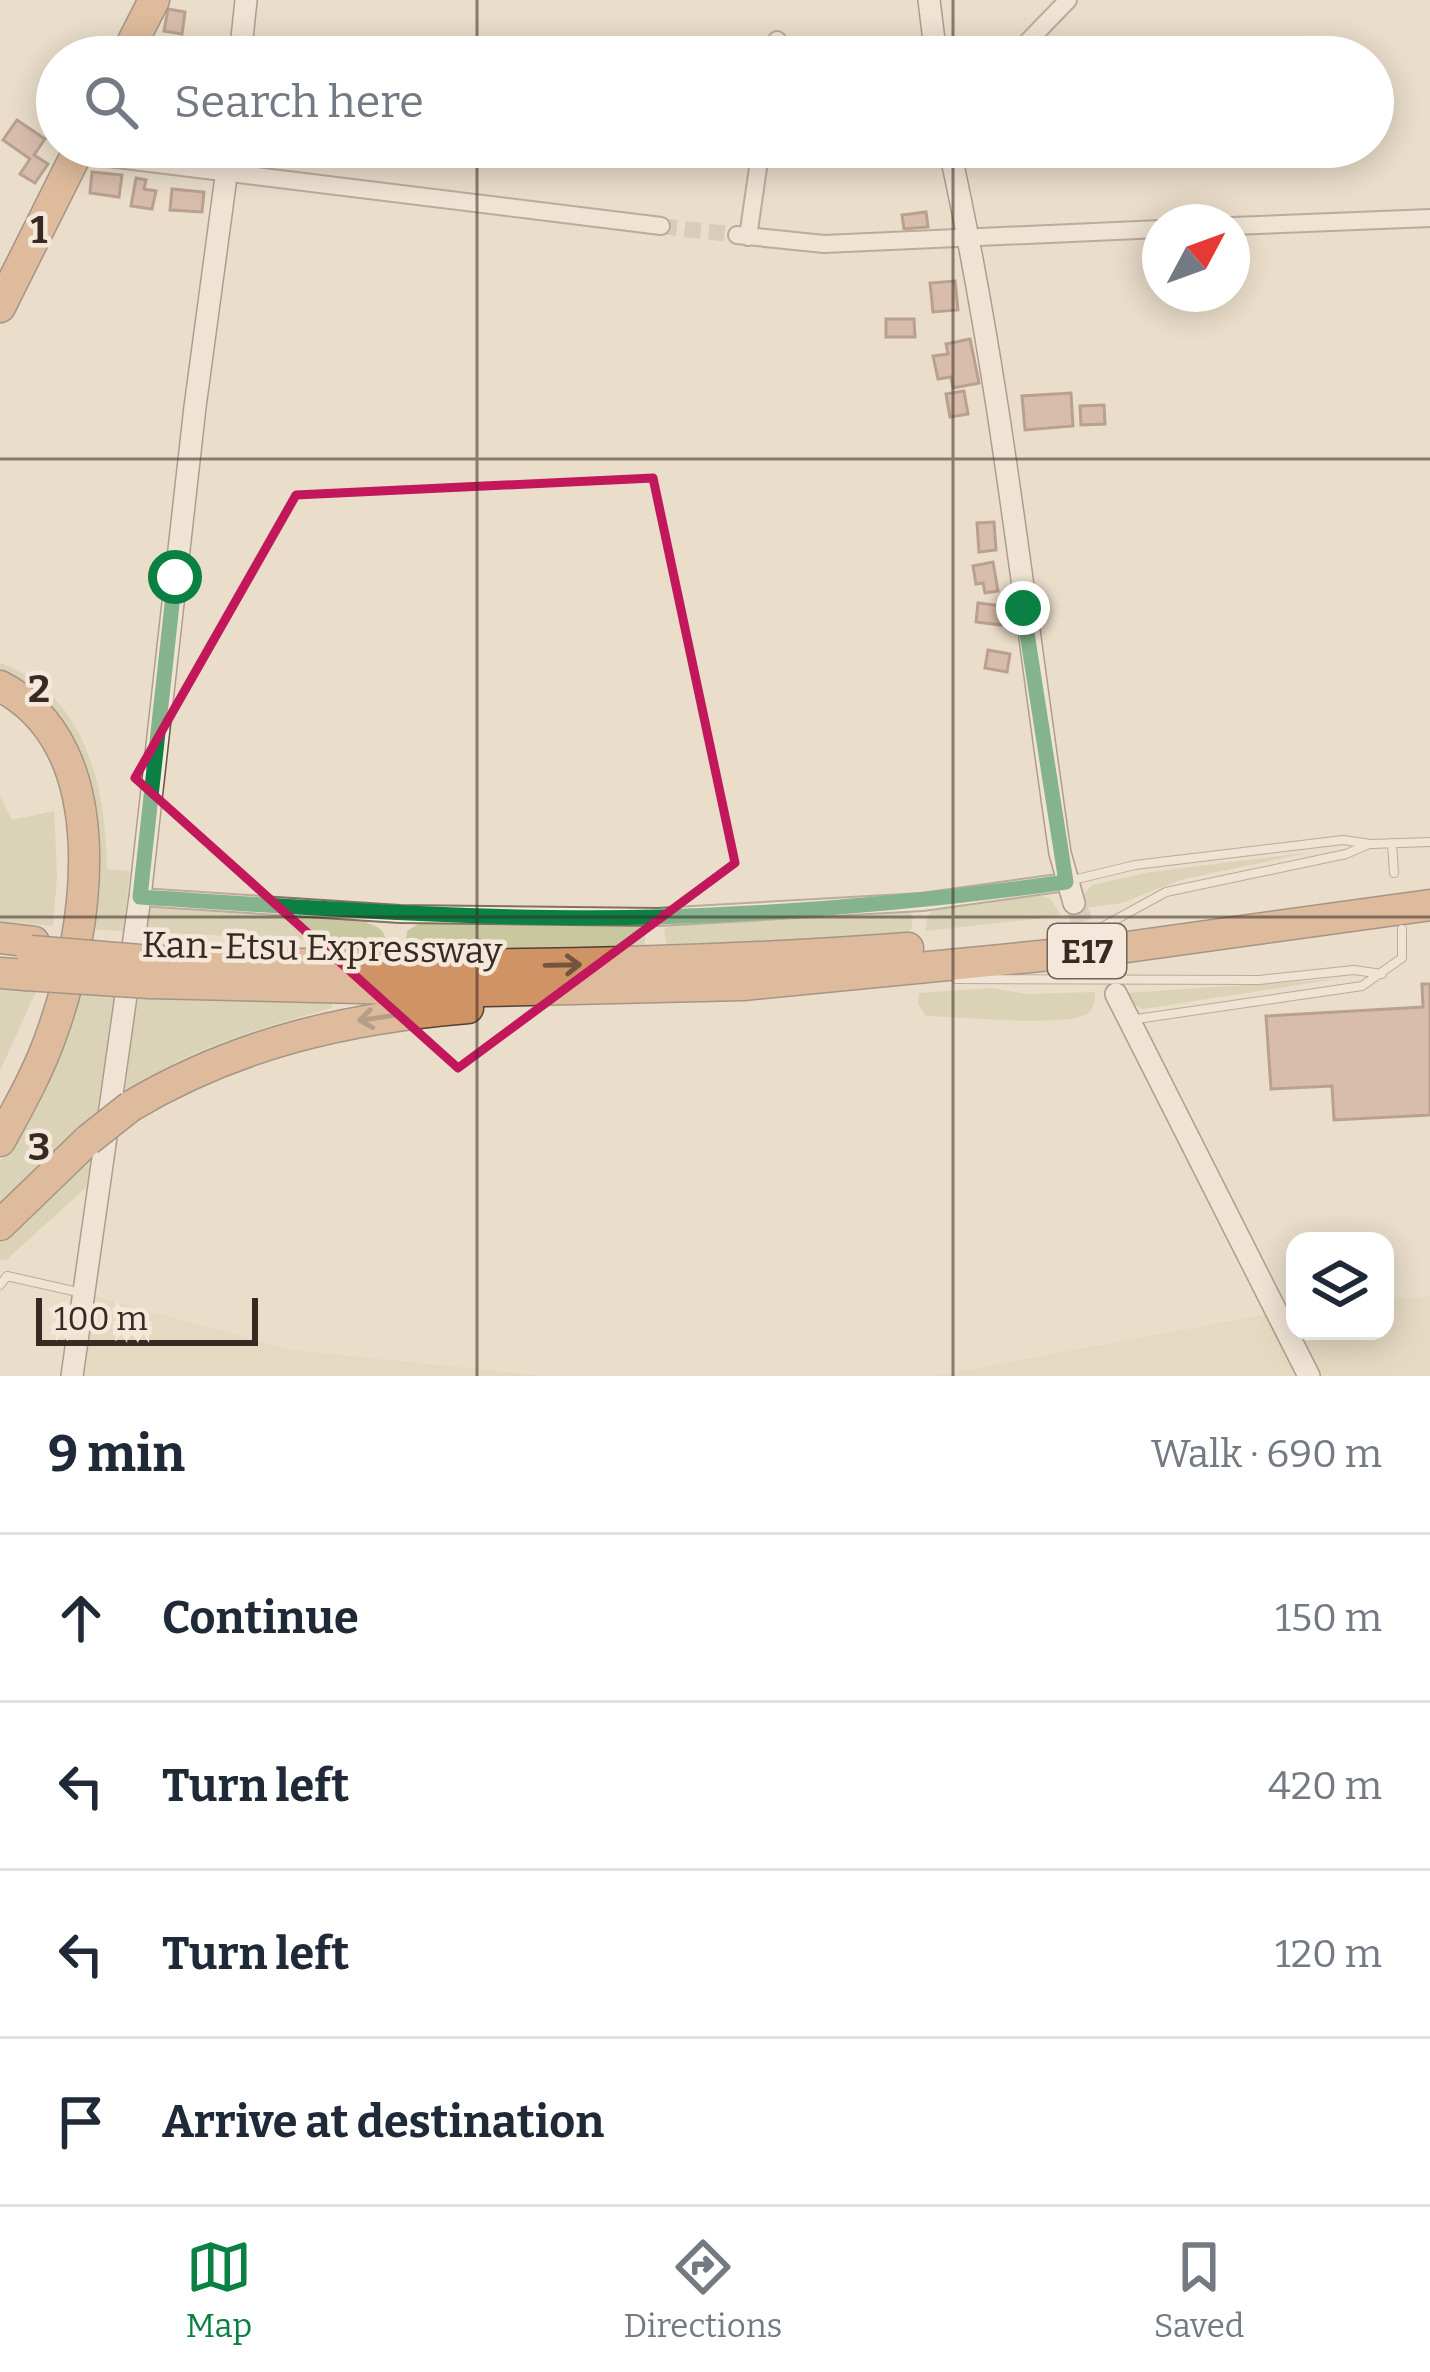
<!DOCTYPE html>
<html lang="en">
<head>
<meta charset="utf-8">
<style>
	:root { --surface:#fff; --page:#f6f6f7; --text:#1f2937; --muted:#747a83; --line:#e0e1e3; --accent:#0b8043 }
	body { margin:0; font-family:Bitter,serif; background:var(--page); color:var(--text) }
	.controls { position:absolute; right:36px; bottom:36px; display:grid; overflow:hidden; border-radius:24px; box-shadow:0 6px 30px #0003 }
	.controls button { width:108px; height:108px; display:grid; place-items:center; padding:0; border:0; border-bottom:3px solid var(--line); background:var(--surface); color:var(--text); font:60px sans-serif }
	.compass { position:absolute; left:1142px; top:204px; width:108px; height:108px; border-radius:50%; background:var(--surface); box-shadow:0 6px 30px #0003; rotate:49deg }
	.scale { position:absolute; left:36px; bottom:30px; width:222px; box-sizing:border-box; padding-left:12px; border:6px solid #382a22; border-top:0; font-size:33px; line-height:42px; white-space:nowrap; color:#382a22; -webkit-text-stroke:9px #f3e8d9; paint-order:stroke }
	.stop { position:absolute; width:36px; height:36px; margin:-27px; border:9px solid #0b8043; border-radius:50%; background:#fff }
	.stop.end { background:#0b8043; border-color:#fff; box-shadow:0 3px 12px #0008 }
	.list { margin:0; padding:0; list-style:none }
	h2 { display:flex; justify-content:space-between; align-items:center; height:156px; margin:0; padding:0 48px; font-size:51px }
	h2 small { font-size:39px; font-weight:400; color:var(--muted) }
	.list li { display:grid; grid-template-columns:78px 1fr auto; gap:36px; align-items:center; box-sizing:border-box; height:168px; padding:0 48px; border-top:3px solid var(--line) }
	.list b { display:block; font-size:45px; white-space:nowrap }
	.list em { font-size:39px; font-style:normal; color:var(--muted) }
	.icon { flex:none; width:66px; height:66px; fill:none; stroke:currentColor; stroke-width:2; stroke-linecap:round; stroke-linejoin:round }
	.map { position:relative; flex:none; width:1430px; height:1376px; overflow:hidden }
	.search { position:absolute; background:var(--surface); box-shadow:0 6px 30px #0003; left:36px; right:36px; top:36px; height:132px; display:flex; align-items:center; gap:30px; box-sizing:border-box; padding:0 42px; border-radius:66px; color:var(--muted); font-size:45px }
	.sheet { height:828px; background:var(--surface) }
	nav { display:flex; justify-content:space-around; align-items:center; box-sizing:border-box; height:168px; border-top:3px solid var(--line); background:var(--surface); font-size:33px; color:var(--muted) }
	nav a { display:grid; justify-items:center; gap:6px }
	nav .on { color:var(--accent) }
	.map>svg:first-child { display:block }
</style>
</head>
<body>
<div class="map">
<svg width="1430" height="1376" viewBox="0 0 1430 1376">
	<rect width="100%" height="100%" fill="#eaddca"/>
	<!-- farmland -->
	<path fill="#dfd4b8" d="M83,1293L291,1350L544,1376H72Z
		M1430,1296V1376H935L1295,1309V1331H1385V1300Z"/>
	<!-- green -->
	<path fill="#c8c79f" d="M0,663C86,694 106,788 107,869L130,871L123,931L91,929L92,815L0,676Z
		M0,797L12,820L54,811L57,876L53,926L0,921Z
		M1311,852L1180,880L1122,903L1084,908L1081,899L1092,885L1151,872Z
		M1033,894L1050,898L1061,916L925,931L927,918L935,906Z
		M153,905L366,919L367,923C382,927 387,933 386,949L300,939L143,932L145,911Z
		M904,907L913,916L911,933L667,946L664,929L674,923Z
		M420,923L629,924L638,925L645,933V948L405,950L407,931Z
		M1336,979L1143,1009L1131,1003L1126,993Z
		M0,987L37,989L0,1071Z
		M991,988L1027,994L1095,992C1095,1002 1094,1012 1083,1016C1056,1026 960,1017 926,1016L918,1004L919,993Z
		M76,993L115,995L102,1114L0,1211V1162L29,1115Z
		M135,996L333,999L332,1008C264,1027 181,1049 125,1095Z
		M97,1148L93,1181L6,1260H0V1241Z"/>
	<!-- building -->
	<path fill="#c49784" stroke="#825849" stroke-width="3" d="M168,9L185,12L182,34L164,31Z
		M17,120L45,139L34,155L48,164L35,183L20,174L30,159L3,140Z
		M92,172L122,175L119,197L90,193Z
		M136,178L146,180L144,189L156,191L152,209L131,206Z
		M172,189L204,192L202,212L170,210Z
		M926,212L928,227L904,229L902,215Z
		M955,281L958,310L933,312L930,283Z
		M886,319H914L915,337H886Z
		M970,339L979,383L953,388L951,377L938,379L933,356L948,354L946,344Z
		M964,391L968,414L950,417L946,394Z
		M1071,393L1073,426L1025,430L1022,396Z
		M1104,405L1105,424L1081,425L1080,406Z
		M994,522L996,550L979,552L977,523Z
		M993,562L998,591L985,593L983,583L976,584L973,566Z
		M978,603L1003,606L1001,625L976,622Z
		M988,650L1010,654L1007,672L985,668Z
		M1422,984H1430V1115L1334,1120L1332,1086L1271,1089L1266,1016L1423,1007Z"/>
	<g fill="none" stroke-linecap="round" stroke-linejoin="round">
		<!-- street-tunnel -->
		<path stroke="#c6b9a8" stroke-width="16" stroke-dasharray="16 8" stroke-linecap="butt" d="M661,226L737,235"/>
		<!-- secondary-tunnel -->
		<path stroke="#c6b9a8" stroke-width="21" stroke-dasharray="21 10" stroke-linecap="butt" d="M1074,903L1116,994"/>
		<defs>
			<path id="lane" d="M1392,843L1394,873
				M1069,881L1135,865L1343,840L1371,844L1430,842
				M1093,932L1166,892L1346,854L1369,844
				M956,979L1259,980L1354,970L1382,974
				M1130,1020L1362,986L1402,958V929
				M0,1285L7,1276L82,1293"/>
			<path id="street" d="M775,57L777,40
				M1013,57L1068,0
				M76,154L661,226
				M1232,226L1430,218
				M737,235L824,244L1160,229
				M748,237L761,147
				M140,897L400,914L658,917L922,902L1066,882"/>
			<path id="secondary" d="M929,0L936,57
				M240,57L246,0
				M949,147C1001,379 1025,618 1060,853L1074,903
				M1116,994L1309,1376
				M72,1376L140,897L195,407L230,147"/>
			<path id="highway" d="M125,57L154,0
				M0,307L80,147
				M0,686C117,747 89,930 52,1033C39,1071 19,1106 0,1141
				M0,938L34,942
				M152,961C405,968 656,967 908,948
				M0,973L25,975
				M150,983L485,991L743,985L1113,949L1430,905
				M131,1106C237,1043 347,1018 468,1008
				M0,1225L88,1140"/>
		</defs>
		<!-- lane casing -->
		<use href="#lane" stroke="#856f60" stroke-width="10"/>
		<!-- street casing -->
		<use href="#street" stroke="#856f60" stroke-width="20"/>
		<!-- secondary casing -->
		<use href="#secondary" stroke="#675143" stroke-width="24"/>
		<!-- highway casing -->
		<use href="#highway" stroke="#543f34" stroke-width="33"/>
		<!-- lane -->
		<use href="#lane" stroke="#f6ebdd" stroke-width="8"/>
		<!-- street -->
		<use href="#street" stroke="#f6ebdd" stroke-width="16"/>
		<!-- secondary -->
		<use href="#secondary" stroke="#f6ebdd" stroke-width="21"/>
		<!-- highway -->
		<use href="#highway" stroke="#d09365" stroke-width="30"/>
		<defs>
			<path id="highway-bridge" d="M31,951L152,961
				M25,975L150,983
				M88,1140L131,1106"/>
		</defs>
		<!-- highway-bridge casing -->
		<use href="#highway-bridge" stroke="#543f34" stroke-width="33" stroke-linecap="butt"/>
		<!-- highway-bridge -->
		<use href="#highway-bridge" stroke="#d09365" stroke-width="30"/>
	</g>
	<!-- one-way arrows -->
	<defs><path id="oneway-shaft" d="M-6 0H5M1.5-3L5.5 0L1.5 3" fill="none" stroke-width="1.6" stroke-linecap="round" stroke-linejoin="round" transform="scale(3)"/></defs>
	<g stroke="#75543d">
		<use href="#oneway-shaft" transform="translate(563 965) rotate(-1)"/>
		<use href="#oneway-shaft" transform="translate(376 1018) rotate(172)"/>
	</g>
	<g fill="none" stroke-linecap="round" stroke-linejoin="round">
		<!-- route -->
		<path stroke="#0b8043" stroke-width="15" d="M175,577L140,897C312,908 485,921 658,917C795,913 931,901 1066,882L1023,608"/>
	</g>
	<!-- marked area -->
	<path d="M0 0H1430V1376H0ZM653,478L735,863L458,1068L135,778L296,495Z" fill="#eaddca" fill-opacity=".55" fill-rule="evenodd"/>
	<path fill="none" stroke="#c2185b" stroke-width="9" stroke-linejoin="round" d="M653,478L735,863L458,1068L135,778L296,495Z"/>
	<!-- grid -->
	<path fill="none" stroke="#382a22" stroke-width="3" stroke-opacity="0.55" d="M477,0V57M953,0V57M477,147V1376M953,147V1376M0,459H1430M0,917H1430"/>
	<g text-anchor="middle" stroke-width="9" stroke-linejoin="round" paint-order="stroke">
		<!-- shield labels -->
		<rect fill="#f3e8d9" stroke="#706359" stroke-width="3" x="1048" y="924" width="78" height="54" rx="9"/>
		<g font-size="33" font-weight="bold" fill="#382a22">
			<text x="1087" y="963">E17</text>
		</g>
		<!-- street labels -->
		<g font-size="36" fill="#382a22" stroke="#f3e8d9">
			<text transform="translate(322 947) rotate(1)" y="13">Kan-Etsu Expressway</text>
		</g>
	</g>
	<g font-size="39" text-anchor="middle" font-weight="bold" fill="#382a22" stroke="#f3e8d9" stroke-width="9" stroke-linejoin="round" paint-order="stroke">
		<text x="39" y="243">1</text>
		<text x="39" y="702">2</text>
		<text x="39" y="1160">3</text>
	</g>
</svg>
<div class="controls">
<button><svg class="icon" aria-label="layers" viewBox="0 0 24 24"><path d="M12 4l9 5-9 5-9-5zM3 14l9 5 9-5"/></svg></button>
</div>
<svg class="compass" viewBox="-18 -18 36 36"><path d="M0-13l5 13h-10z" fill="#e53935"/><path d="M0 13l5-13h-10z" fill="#747a83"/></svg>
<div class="scale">100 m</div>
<div class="stop" style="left:175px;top:577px"></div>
<div class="stop end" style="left:1023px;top:608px"></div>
<div class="search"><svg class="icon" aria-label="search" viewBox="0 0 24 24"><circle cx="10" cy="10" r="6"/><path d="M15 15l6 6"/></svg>Search here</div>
</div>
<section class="sheet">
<h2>9 min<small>Walk · 690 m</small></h2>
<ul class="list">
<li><svg class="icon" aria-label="ahead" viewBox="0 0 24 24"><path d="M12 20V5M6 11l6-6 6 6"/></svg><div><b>Continue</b></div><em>150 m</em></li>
<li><svg class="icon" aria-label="left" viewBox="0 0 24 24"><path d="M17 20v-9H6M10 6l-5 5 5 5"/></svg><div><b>Turn left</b></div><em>420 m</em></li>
<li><svg class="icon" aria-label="left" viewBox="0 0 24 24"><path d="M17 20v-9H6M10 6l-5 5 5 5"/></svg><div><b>Turn left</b></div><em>120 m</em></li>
<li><svg class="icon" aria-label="arrive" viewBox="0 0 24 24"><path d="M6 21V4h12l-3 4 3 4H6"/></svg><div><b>Arrive at destination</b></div></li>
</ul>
</section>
<nav>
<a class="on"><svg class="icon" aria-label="map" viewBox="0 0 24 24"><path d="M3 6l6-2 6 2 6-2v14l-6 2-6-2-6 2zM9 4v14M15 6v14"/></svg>Map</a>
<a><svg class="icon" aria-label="directions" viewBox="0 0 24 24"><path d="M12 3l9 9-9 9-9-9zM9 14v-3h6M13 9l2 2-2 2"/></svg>Directions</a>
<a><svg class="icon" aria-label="saved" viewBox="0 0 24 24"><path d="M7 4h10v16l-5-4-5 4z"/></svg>Saved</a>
</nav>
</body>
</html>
